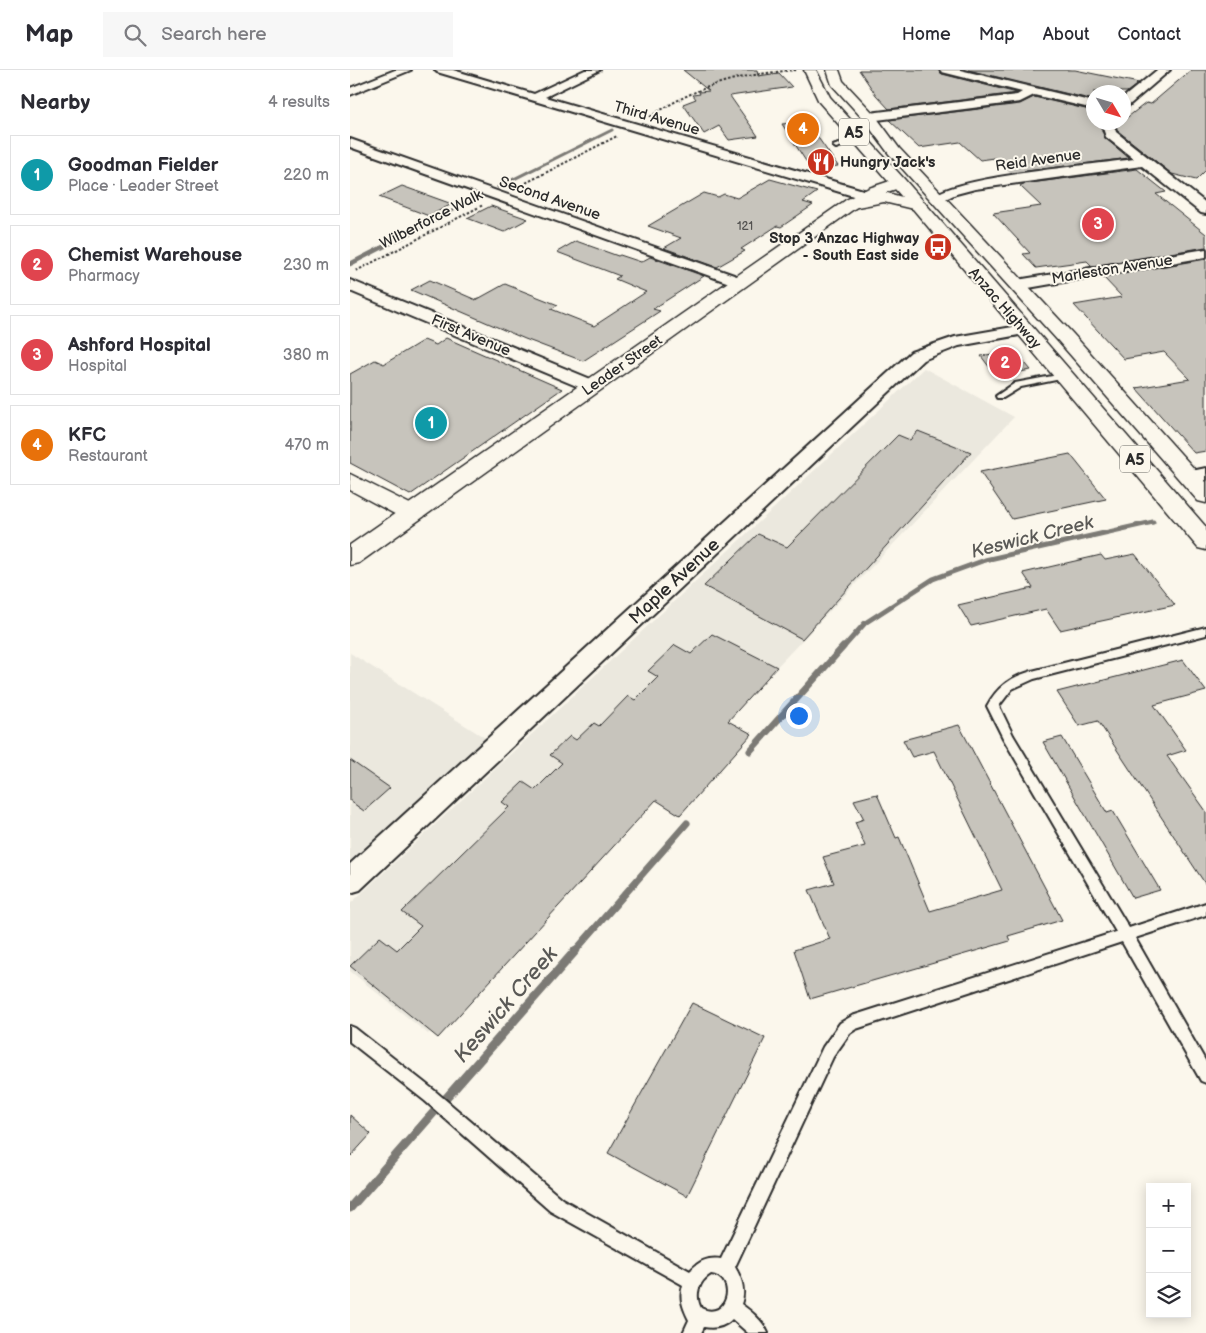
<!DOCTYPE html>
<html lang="en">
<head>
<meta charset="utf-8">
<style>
	:root { --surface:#fff; --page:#f7f7f7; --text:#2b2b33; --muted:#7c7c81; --line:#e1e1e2; --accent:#c8321e }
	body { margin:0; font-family:"Balsamiq Sans",sans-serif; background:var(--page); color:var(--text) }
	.controls { position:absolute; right:15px; bottom:15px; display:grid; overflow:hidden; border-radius:0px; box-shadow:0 2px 12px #0003 }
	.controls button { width:45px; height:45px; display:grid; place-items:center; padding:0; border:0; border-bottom:1px solid var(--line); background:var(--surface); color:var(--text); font:25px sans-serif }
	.compass { position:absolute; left:736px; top:15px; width:45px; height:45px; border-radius:50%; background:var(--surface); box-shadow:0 2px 12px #0003; rotate:128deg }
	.you { position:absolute; left:448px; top:645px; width:18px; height:18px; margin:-12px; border:4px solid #fff; border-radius:50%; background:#1a73e8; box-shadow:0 0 0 8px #1a73e833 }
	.badge { display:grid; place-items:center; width:32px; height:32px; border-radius:50%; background:var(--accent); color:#fff; font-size:16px; font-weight:700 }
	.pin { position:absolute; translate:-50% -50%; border:2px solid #fff; box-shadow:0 1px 5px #0006 }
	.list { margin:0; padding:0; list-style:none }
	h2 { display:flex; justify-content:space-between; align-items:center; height:65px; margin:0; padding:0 20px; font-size:21px }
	h2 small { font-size:16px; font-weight:400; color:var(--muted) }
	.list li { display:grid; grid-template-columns:32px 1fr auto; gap:15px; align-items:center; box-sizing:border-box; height:80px; margin:0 10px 10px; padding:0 10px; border:1px solid var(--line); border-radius:0px }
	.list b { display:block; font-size:19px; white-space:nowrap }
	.list p { margin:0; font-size:16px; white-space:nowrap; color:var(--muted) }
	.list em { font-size:16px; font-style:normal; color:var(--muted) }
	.icon { flex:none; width:28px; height:28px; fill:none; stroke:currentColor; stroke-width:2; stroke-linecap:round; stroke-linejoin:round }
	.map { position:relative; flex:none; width:856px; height:1263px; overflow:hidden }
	header { display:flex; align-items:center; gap:30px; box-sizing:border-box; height:70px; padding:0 25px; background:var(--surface); border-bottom:1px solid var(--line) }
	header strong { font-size:24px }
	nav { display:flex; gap:28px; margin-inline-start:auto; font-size:18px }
	.search { width:350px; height:45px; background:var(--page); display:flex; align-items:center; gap:12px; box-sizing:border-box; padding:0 18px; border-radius:0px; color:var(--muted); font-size:19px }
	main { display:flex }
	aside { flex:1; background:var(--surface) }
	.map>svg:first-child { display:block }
</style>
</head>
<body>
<header>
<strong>Map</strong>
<div class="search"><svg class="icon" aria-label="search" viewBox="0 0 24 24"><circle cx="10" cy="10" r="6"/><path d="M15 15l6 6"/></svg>Search here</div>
<nav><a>Home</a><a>Map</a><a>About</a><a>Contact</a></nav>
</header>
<main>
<aside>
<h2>Nearby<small>4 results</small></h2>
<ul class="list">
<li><span class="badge" style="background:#0f9aa8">1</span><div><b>Goodman Fielder</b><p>Place · Leader Street</p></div><em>220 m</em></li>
<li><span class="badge" style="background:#e0444e">2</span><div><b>Chemist Warehouse</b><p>Pharmacy</p></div><em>230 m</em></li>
<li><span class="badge" style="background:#e0444e">3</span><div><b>Ashford Hospital</b><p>Hospital</p></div><em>380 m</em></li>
<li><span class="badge" style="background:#e8710a">4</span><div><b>KFC</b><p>Restaurant</p></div><em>470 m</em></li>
</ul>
</aside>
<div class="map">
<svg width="856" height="1263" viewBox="0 0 856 1263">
	<rect width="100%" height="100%" fill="#fbf7ec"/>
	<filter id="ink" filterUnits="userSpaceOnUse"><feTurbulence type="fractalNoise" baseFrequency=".02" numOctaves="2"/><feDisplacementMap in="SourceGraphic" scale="10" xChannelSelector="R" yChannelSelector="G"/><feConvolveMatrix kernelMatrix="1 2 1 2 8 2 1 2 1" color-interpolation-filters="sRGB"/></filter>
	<g filter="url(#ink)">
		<!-- built -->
		<path fill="#ebe8de" d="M574,298L664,347L78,964L0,901V834Z
			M0,583L140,671L0,794Z"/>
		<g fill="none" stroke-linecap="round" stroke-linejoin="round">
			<!-- stream-far4 -->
			<path stroke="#7b7a75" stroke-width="3" d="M148,117L262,60
				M84,150L129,127"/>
			<!-- stream-far3 -->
			<path stroke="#7b7a75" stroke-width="4.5" d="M0,194L87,149"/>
			<!-- stream-far2 -->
			<path stroke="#7b7a75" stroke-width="5" d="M492,579L515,553L583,509L635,490L803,452"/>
			<!-- stream-far1 -->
			<path stroke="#7b7a75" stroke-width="7" d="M400,681L493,577
				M225,881L337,753"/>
			<!-- stream -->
			<path stroke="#7b7a75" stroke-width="9" d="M0,1138L226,880"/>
		</g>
		<!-- building -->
		<path fill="#c7c4bc" stroke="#2b2b2b" d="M333,0H407L408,6L429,3L442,17L380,26L408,66L379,70L369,56L354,64L333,34L346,29L343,25L350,24L349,22L359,21Z
			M509,0H588L592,4L667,23L539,39L526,25Z
			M618,0H725L789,13L777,22H744V30Z
			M841,0H856V100L846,110L822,104L768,61L766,56L796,33L801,34Z
			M684,27L744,41V52L750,55L755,68L779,88L661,103L645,88L630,90L610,72L569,78L539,50L670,34Z
			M457,52L488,96L461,99L432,54Z
			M787,99L816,122L806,124L856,164V177L742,196L737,191L686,198L673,184L680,183L643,143L691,136L670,116L673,114Z
			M420,109L467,122L453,132L463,135L431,157L427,156L391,179L395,181L367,197L314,178L331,168L298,156L354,123L368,127L374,124L387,128Z
			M52,116L102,134L79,146L29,127Z
			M141,136L178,149L154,162L117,148Z
			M226,171L268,186L270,185L291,192L300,187L354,206L303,239L310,241L233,291L175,269L61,220L80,210L126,230L155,214L208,235L201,239L244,256L296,222L265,209L270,206L207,182Z
			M856,189V381L844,383L786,318L840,309L814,282L774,289L724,235L772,227L753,207Z
			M96,268L212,319L60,425L0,393V304L25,290L34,294L74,270L86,275Z
			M664,280L681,300L646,306L631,286Z
			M568,361L621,382L452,569L354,516L408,464L437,477L548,365L560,370Z
			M720,384L756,429L662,449L630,402Z
			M785,484L825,535L710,560L696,539L621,556L608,535L683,518L673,503L751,485L755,490Z
			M362,564L427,597L378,651L402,664L330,745L306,730L88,968L0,896L30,867L47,880L71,856L52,842L159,737L152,732L173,712L185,720L212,693L200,685L220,666L226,670L244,653L249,656L278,626L285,630L308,607L298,601L325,575L341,584Z
			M833,590L856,621L804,635L836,680L817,686L856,741V815L748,651L729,656L707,622Z
			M609,655L712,850L658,866L660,871L460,929L444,880L480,869L459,820L484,813L473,787L515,776L505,752L514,749L504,730L527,724L546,768L549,767L580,841L652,820L584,681L562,687L553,670Z
			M712,667L757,743L763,741L810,820L783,828L693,672Z
			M0,690L40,718L14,741L0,731Z
			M342,933L415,968L337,1126L258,1083Z
			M0,1045L21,1064L0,1087Z"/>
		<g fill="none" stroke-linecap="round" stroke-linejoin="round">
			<defs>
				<path id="service" d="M510,66L512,67V69L486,78L483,76Z
					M713,304L717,306L716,308L671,317L653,328H647L646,326L665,313Z
					M856,557V565L684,609L662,619L649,636L663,665L779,858L856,833V845L785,868L856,992V1013L851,1011L772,872L506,959L500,963L483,987L385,1197C392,1209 396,1221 391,1234C402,1242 412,1250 418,1263H398L382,1249C374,1257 364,1259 354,1257L351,1263H333L339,1250C333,1238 329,1228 333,1215L200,1141L75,1031L0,972V956L5,958L85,1021L212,1129L340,1201C349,1191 358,1187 371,1189L473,977L490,953L502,946L766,862L653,668L637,636C647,617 661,607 682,601ZM361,1204C388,1207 378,1252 351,1238C344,1225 349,1211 361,1204Z"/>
				<path id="minor" d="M45,0H61L0,25V18Z
					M85,0H103L184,24L235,0H250L195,27L520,122L522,125L520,128H510L87,2Z
					M590,0H610L744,32V39L684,25L670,32L519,51L513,47L519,43L667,25L672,22L592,2Z
					M807,0H820L778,36H774V27Z
					M751,52H763L766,62L856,133V144L851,143L792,96L625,119L606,124L589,132L582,128C598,107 751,94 784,89L756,67Z
					M0,69L395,209L398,212L390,217L385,215L0,77Z
					M856,179V187L667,220L659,215L667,210Z
					M0,210L248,312L251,316L248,320H236L0,221Z
					M674,255L680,257L682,260L680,263L609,276L573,290L10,820L0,823V794L561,282L605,267Z
					M856,398V410L839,413L832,411L829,407L832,403Z"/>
				<path id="tertiary" d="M0,404L70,439L74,444L70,449L62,452L54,449L0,420Z"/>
				<path id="secondary" d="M549,108L557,113L555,116L531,124L508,136L9,493L0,495V475L496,130L519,118Z"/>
				<path id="trunk" d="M454,0H466L480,27L555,110L856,457V480L848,478L563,139L534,132L502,138L496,136L494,133L496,130L534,122L552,127L469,32Z
					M477,0H489L493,11L524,44L549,78L723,264L856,412V433L848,431L709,272L539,84L514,50L482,15Z"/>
			</defs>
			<!-- service casing -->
			<use href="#service" stroke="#2b2b2b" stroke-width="4"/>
			<!-- minor casing -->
			<use href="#minor" stroke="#2b2b2b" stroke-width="4"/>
			<!-- tertiary casing -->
			<use href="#tertiary" stroke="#2b2b2b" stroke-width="3"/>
			<!-- secondary casing -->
			<use href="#secondary" stroke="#2b2b2b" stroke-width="3"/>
			<!-- trunk casing -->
			<use href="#trunk" stroke="#2b2b2b" stroke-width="3"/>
			<!-- path -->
			<path stroke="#2b2b2b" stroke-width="2" stroke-dasharray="2.5 2" stroke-linecap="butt" d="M300,47C347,15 391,4 447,0
				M168,117L267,66
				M6,201L133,135"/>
			<!-- service -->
			<use href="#service" fill="#fbf7ec" fill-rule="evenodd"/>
			<!-- minor -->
			<use href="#minor" fill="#fbf7ec" fill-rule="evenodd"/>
			<!-- tertiary -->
			<use href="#tertiary" fill="#fbf7ec" fill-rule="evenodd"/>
			<!-- secondary -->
			<use href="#secondary" fill="#fbf7ec" fill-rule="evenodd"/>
			<!-- trunk -->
			<use href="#trunk" fill="#fbf7ec" fill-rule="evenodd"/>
		</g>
	</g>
	<!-- icons -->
	<defs>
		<symbol id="restaurant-disc" viewBox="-11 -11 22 22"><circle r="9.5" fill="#c8321e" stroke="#fbf7ec"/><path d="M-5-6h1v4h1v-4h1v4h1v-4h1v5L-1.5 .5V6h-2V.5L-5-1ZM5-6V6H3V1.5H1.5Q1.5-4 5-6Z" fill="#fff"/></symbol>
		<symbol id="bus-disc" viewBox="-11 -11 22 22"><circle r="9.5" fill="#c8321e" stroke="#fbf7ec"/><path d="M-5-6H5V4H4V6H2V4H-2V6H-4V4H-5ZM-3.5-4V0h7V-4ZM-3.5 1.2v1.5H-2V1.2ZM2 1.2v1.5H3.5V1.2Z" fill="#fff"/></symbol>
	</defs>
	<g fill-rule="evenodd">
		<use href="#restaurant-disc" x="455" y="76" width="32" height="32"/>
		<use href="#bus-disc" x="572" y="161" width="32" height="32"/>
	</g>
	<g text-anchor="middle" stroke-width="4" stroke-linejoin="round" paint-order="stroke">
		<!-- far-number labels -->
		<g font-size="12" fill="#52514f">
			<text x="395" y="160">121</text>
		</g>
		<!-- far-street labels -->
		<g font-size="15" fill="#2b2b2b" stroke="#fbf7ec">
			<text transform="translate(307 48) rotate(16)" y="5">Third Avenue</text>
			<text transform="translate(688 90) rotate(-8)" y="5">Reid Avenue</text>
			<text transform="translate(200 128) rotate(19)" y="5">Second Avenue</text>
			<text transform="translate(81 149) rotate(-27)" y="5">Wilberforce Walk</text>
			<text transform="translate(762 199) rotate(-9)" y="5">Marleston Avenue</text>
			<text transform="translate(655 238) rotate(49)" y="5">Anzac Highway</text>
			<text transform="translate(121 265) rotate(23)" y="5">First Avenue</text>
			<text transform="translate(272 295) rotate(-35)" y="5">Leader Street</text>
		</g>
		<!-- far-poi labels -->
		<g font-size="15" font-weight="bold" fill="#2b2b2b" stroke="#fbf7ec" text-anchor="start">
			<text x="490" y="97">Hungry Jack's</text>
			<text x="569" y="173" text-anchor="end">Stop 3 Anzac Highway<tspan x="569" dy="17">- South East side</tspan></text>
		</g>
		<!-- shield labels -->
		<g fill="#fbf7ec" stroke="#696865" stroke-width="1">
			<rect x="489" y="48.5" width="30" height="27" rx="4"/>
			<rect x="770" y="375.5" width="30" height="27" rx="4"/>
		</g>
		<g font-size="16" font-weight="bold" fill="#2b2b2b">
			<text x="504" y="68">A5</text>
			<text x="785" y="395">A5</text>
		</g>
		<!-- street labels -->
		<g font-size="18" fill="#2b2b2b" stroke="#fbf7ec">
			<text transform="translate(324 511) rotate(-43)" y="6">Maple Avenue</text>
		</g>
		<!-- water labels -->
		<g font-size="19" font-style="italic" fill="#5a5956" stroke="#fbf7ec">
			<text transform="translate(682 466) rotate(-14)" y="7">Keswick Creek</text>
		</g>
		<!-- near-water labels -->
		<g font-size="22" font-style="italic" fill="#5a5956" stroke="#fbf7ec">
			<text transform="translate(155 934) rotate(-49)" y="8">Keswick Creek</text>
		</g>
	</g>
</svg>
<div class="controls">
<button>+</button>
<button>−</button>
<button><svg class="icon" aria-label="layers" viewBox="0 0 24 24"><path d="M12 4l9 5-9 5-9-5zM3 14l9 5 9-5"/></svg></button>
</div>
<svg class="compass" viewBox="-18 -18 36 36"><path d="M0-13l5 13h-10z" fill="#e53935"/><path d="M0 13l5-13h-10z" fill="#7c7c81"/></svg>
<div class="you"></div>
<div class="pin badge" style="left:81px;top:353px;background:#0f9aa8">1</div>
<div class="pin badge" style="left:655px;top:293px;background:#e0444e">2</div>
<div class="pin badge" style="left:748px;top:154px;background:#e0444e">3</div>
<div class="pin badge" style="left:453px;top:59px;background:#e8710a">4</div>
</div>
</main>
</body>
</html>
